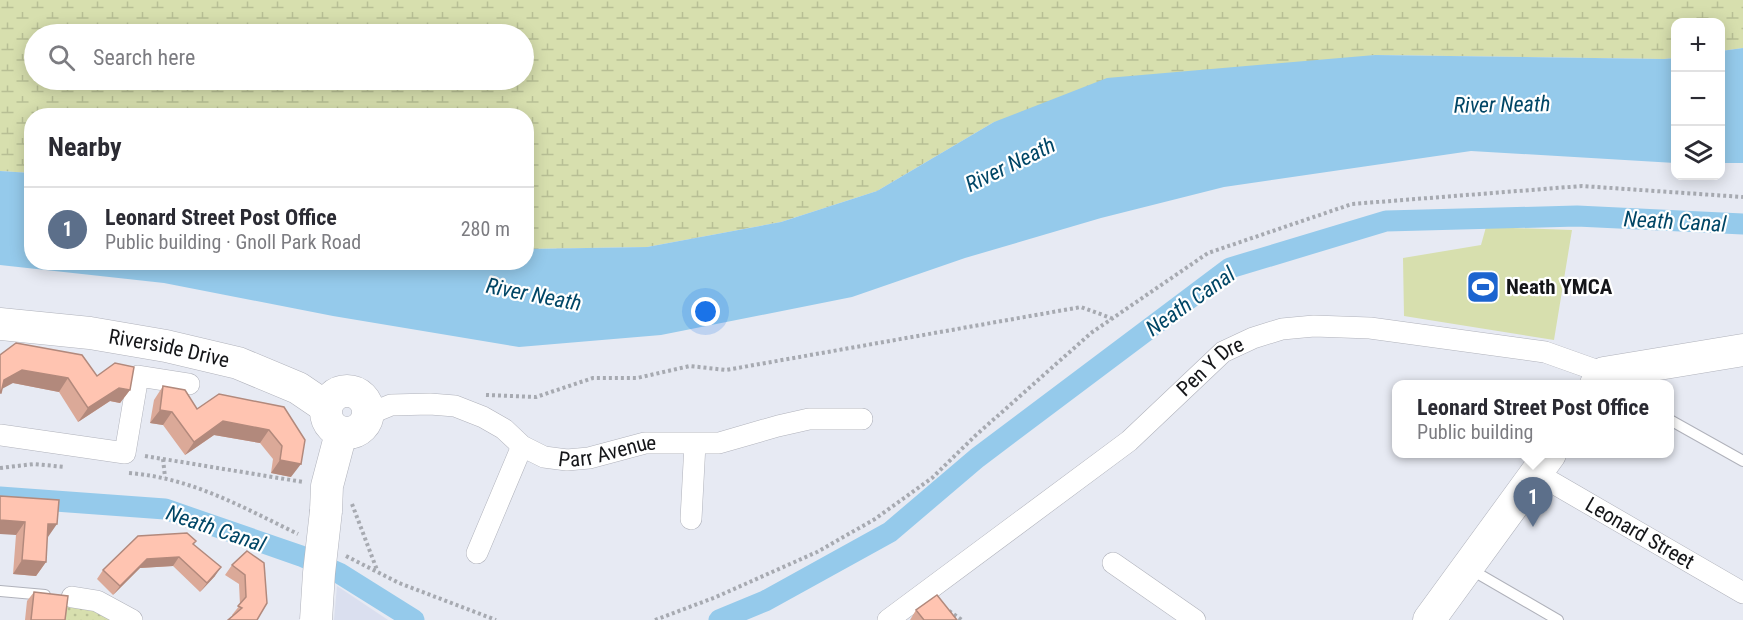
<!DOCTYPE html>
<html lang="en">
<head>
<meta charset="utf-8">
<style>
	:root { --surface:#fff; --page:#f7f7f7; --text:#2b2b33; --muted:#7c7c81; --line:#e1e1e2; --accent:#b45309 }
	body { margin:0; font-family:"Roboto Condensed",sans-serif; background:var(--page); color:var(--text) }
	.controls { position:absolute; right:18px; top:18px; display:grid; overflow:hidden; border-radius:12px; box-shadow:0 3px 15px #0003 }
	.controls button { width:54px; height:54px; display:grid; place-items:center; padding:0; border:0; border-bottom:2px solid var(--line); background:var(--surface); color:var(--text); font:30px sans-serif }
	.you { position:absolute; left:706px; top:312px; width:21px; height:21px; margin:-15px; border:4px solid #fff; border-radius:50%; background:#1a73e8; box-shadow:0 0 0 9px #1a73e833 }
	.badge { display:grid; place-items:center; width:39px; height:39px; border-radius:50%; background:var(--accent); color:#fff; font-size:20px; font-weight:700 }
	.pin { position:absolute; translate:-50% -50px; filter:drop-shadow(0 2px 3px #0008) }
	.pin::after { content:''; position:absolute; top:32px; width:21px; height:18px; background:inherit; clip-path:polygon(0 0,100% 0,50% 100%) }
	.popup { position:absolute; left:1392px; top:380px; width:282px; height:78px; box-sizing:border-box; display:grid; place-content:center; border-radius:12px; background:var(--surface); filter:drop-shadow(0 2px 4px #0005); font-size:20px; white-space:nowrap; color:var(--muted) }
	.popup b { font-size:22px; color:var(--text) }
	.popup::after { content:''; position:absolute; left:50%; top:100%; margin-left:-12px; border:12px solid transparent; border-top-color:var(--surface) }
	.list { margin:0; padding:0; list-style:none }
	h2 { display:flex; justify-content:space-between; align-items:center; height:78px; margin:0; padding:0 24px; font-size:26px }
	h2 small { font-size:20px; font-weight:400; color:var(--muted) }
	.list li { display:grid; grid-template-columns:39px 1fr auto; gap:18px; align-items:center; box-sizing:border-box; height:84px; padding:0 24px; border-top:2px solid var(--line) }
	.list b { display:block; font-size:22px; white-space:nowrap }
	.list p { margin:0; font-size:20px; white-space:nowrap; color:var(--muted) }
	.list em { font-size:20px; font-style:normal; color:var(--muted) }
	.icon { flex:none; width:33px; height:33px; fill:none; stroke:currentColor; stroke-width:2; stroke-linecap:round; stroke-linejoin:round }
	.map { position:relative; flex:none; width:1743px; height:620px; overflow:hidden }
	.search { position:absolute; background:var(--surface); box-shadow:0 3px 15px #0003; left:24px; top:24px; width:510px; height:66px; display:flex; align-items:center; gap:15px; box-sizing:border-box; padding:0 21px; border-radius:33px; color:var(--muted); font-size:22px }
	.panel { position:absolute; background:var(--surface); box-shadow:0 3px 15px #0003; left:24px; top:108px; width:510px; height:162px; border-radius:24px }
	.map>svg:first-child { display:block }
</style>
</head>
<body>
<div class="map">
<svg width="1743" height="620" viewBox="0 0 1743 620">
	<defs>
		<pattern id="grass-dots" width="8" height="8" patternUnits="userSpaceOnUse" patternTransform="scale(1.5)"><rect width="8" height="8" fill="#d7dfae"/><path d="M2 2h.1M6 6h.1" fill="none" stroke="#b8bf95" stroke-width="1.8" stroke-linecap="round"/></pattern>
		<pattern id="wetland-marsh" width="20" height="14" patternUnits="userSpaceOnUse" patternTransform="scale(1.5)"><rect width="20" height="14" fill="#d7dfae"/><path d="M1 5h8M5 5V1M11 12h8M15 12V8" fill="none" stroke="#b8bf95"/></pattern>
	</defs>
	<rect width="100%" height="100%" fill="#e7eaf3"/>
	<!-- built -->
	<path fill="#dadfef" d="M337,586L388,620H334Z"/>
	<!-- grass -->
	<path fill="url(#grass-dots)" d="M61,605L92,609L117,620H60Z"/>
	<!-- wetland -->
	<path fill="url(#wetland-marsh)" fill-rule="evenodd" d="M0,0H1743V48L1721,51L1720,22H1676L1675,58L1664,59L1375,55L994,122L877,191L781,222L647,247L527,249L526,116H32L31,173L0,171ZM34,34H524V80H34Z"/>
	<!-- garden -->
	<path fill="#d7dfae" d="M1486,227L1572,230L1554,340L1404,316L1403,258L1481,245Z"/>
	<!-- water -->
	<path fill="#95caeb" d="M1743,48V163H1721V51Z
		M1375,55L1664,59L1675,58V163L1471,151L1224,187L1101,218L965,258L852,297L661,335L519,347L333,316L164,283L0,265V171L31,173L32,262H526L527,249L647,247L781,222L877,191L994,122L1107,78Z"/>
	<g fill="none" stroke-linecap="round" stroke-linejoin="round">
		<!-- canal -->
		<path stroke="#95caeb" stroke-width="21" d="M0,497L165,509L301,556L339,573L414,620
			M719,620L765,601L890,532L977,458L1230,268L1386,221L1577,216L1743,224"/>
		<defs>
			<path id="lane" d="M1670,420L1743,461
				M1470,569L1558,620
				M0,591L45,595"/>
			<g id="street">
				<path id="s1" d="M369,414L391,405L430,404L455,406L483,417L504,429L522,446L544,457L567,460L589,458L645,443H719L778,426L809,419H862"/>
				<path d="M0,435L125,453L138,376L189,384"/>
				<path id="s2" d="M1536,473L1743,593"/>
				<path d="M691,519L695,444"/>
				<path d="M477,553L522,446"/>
				<path d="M1113,563L1195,620"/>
				<path d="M72,597L97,601L132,620"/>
				<path id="s3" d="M888,620L1129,441L1223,352L1253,338L1282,329L1314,326L1370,328L1545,352L1604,373"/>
			</g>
			<g id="secondary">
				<path id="s4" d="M0,324L90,333L166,346L238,363L298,388L326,407"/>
				<path d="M1596,384L1604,373L1743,350"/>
				<circle cx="347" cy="412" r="21"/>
				<path d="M326,511L327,486L341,433"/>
				<path d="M1429,620L1550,454"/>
			</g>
		</defs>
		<!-- lane casing -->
		<use href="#lane" stroke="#b0b2bb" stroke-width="12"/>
		<!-- street casing -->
		<use href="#street" stroke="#b0b2bb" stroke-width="22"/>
		<!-- secondary casing -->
		<use href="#secondary" stroke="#b0b2bb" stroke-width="33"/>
		<!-- path -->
		<path stroke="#a7aab1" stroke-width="4" stroke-dasharray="3 3" stroke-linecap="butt" d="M486,395L536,397L593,378H637L690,366L726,370L1081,307L1111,318
			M145,456L303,482
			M163,459L165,477
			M0,468L34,464L65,467
			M129,473C192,478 242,507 298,534
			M352,504L377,570
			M346,556L399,583L496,620
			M949,611L962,620
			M655,620L716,597L817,552L875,519L932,478L975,436L1091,333L1208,253L1352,204L1582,186L1743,197"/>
		<!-- lane -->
		<use href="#lane" stroke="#fff" stroke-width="10"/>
		<!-- street -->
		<use href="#street" stroke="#fff" stroke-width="21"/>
		<!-- secondary -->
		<use href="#secondary" stroke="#fff" stroke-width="32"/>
		<defs>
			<path id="secondary-bridge" d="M316,620L319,573L326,511"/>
		</defs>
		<!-- secondary-bridge casing -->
		<use href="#secondary-bridge" stroke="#b0b2bb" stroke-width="33" stroke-linecap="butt"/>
		<!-- secondary-bridge -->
		<use href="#secondary-bridge" stroke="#fff" stroke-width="32"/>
	</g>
	<!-- wall -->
	<path fill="#dba998" d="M0,355L130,390L120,403L110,401L78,422L59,392L13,383Z
		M163,386L197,409L284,407L291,477L271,473L273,459L260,443L214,435L185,455L163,425L150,423L154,400Z
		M0,496L47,537L46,562L36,576L13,574L16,535Z
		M193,544L215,576L200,592L173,566L140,568L113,595L97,579L103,570Z
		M247,551L267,603L233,616L232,615L240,605L239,584L225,575L232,565Z
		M34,592L65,620H25L27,601Z
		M916,610L957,620H910Z"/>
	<!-- shaded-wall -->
	<path fill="#b2897c" d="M22,370L68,378L59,392L13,383L0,390L4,380Z
		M119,388L130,390L120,403L110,401L78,422L88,408Z
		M160,410L172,412L163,425L150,423Z
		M223,421L269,430L260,443L214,435L185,455L194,442Z
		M280,460L301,464L291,477L271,473Z
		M0,520L25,522L16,535L0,534Z
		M48,524H57L48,537Z
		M179,557L173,566L140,568L113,595L120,586L147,559Z
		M22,560L46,562L36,576L13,574Z
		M221,567L215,576L200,592L207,583Z"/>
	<!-- building -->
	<path fill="#ffc4b1" stroke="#b2897c" stroke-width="1.5" d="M16,343L82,355L97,376L115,363L134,367L130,390L119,388L88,408L68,378L22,370L4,380L1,393H0V355Z
		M163,386L185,390L197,409L219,394L284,407L305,440L301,464L280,460L282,446L269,430L223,421L194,442L172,412L160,410Z
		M0,496L59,500L57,524H48L46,562L22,560L25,522L0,520Z
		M187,533L196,541L193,544L221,567L207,583L179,557L147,559L120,586L103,570L138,536Z
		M247,551L264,563L267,603L257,620H228L242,608L238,606L246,597L245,575L232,565Z
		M34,592L68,596L65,620H31Z
		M937,595L957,620H924L916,610Z"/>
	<!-- icons -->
	<defs>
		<symbol id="stadium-square" viewBox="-11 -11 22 22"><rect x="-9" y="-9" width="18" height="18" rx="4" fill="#1c64cf" stroke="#fff"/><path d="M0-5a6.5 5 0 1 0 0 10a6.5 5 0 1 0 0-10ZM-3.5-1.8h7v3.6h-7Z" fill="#fff"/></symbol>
	</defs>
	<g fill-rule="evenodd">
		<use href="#stadium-square" x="1464" y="268" width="38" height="38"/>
	</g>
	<g text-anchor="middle" stroke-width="4.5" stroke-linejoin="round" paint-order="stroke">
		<!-- poi labels -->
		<g font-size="21" font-weight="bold" fill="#151619" stroke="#fff" text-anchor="start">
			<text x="1506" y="294">Neath YMCA</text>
		</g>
		<!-- street labels -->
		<g font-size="21" fill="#151619" stroke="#fff">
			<text dy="7" stroke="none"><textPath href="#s4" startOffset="171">Riverside Drive</textPath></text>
			<text dy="7" stroke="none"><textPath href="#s3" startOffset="411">Pen Y Dre</textPath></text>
			<text dy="7" stroke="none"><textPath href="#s1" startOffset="256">Parr Avenue</textPath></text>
			<text dy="7" stroke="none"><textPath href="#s2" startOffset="120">Leonard Street</textPath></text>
		</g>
		<!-- water labels -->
		<g font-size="22" font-style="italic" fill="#004666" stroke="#fff">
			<text transform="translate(1502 104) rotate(-1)" y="8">River Neath</text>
			<text transform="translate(1010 164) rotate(-26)" y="8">River Neath</text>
			<text transform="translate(1675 221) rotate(3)" y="8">Neath Canal</text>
			<text transform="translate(534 294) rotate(11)" y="8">River Neath</text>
			<text transform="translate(1190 301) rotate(-35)" y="8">Neath Canal</text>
			<text transform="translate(216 528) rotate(19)" y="8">Neath Canal</text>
		</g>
	</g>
</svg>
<div class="controls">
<button>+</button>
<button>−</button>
<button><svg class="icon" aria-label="layers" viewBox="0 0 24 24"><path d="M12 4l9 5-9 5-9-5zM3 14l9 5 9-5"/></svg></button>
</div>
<div class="you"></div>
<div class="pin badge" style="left:1533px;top:527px;background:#5c6f8a">1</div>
<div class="popup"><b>Leonard Street Post Office</b>Public building</div>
<div class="search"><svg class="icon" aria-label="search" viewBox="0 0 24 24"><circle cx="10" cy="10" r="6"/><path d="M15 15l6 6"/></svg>Search here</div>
<section class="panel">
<h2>Nearby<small></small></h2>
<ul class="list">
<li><span class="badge" style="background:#5c6f8a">1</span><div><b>Leonard Street Post Office</b><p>Public building · Gnoll Park Road</p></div><em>280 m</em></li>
</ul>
</section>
</div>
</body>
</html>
